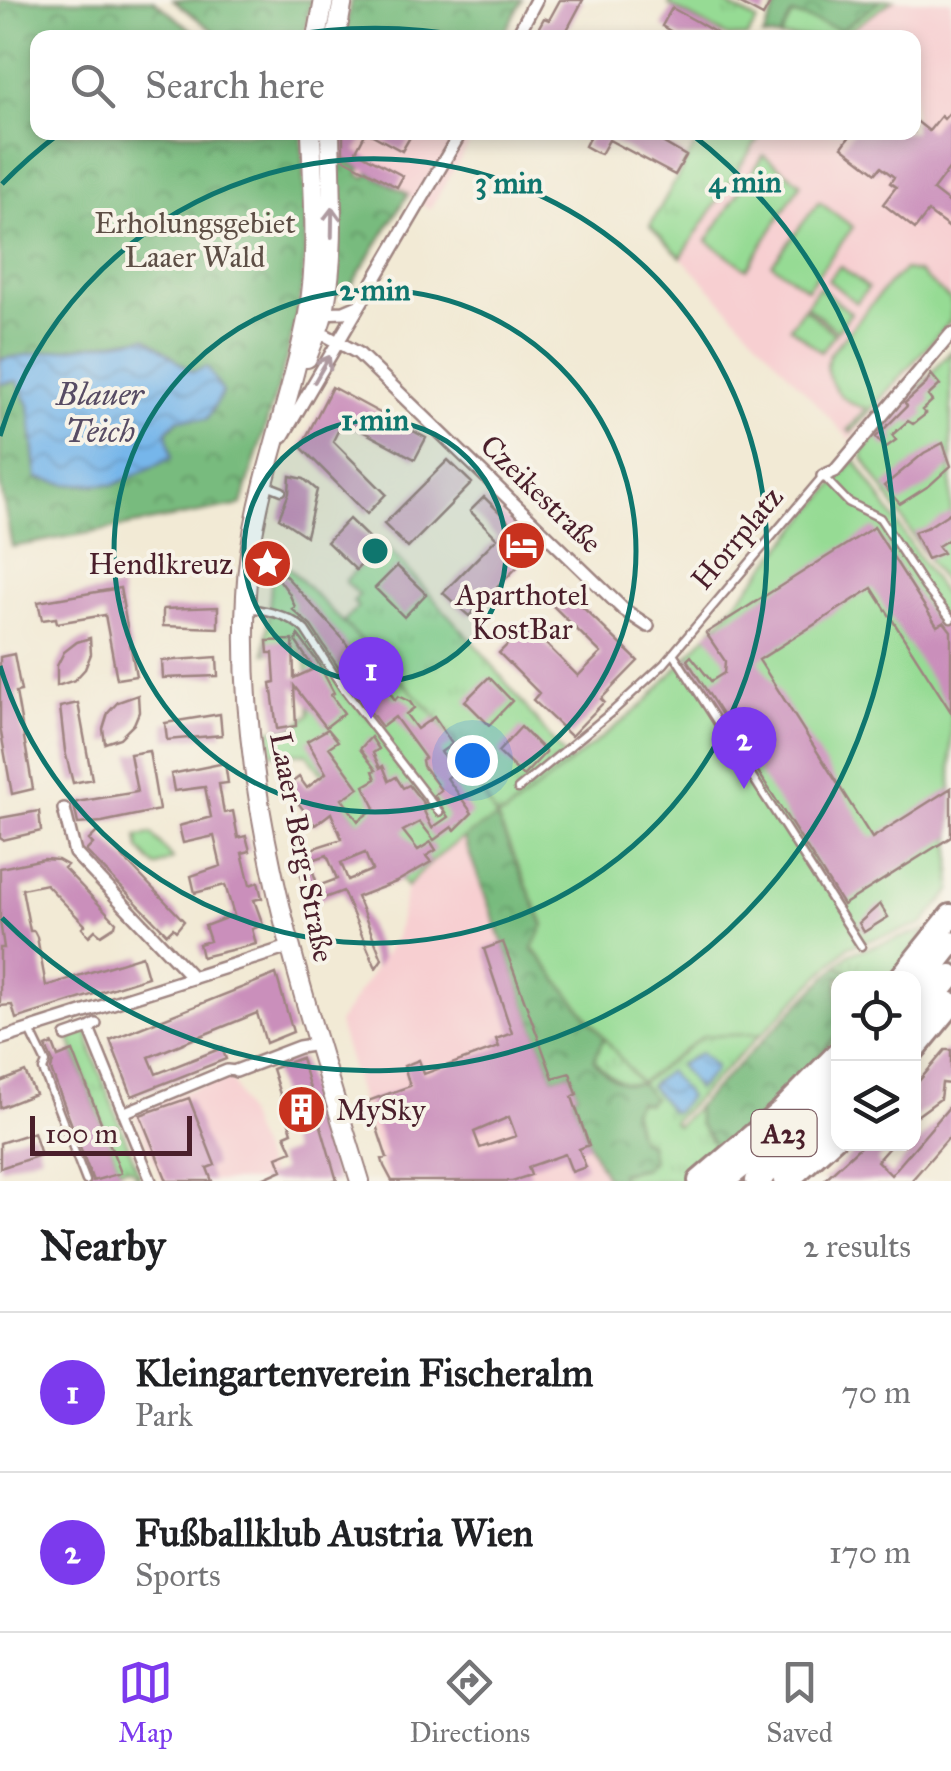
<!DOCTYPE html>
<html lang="en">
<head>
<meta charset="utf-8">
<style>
	:root { --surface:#fff; --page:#f6f6f6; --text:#202124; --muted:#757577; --line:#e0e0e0; --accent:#7c3aed }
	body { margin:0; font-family:"IM FELL Great Primer",serif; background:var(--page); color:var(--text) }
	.controls { position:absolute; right:30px; bottom:30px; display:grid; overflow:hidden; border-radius:20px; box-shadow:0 5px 15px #0003 }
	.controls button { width:90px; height:90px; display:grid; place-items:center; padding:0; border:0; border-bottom:2px solid var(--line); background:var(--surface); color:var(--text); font:50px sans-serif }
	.scale { position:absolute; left:30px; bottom:25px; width:162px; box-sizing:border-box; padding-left:10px; border:5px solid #4a1f2b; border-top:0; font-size:28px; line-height:35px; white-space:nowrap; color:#4a1f2b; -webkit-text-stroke:8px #f7f3e8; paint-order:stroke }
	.you { position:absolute; left:472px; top:760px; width:35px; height:35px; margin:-25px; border:8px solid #fff; border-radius:50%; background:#1a73e8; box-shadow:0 0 0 15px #1a73e833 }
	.badge { display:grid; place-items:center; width:65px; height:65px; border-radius:50%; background:var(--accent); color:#fff; font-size:32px; font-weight:700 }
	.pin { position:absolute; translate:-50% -82px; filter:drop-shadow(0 2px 5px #0008) }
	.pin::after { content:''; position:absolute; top:52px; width:35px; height:30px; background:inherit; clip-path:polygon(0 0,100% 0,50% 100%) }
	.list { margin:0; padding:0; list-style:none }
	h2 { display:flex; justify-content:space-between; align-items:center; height:130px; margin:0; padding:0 40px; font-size:42px }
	h2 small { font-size:32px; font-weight:400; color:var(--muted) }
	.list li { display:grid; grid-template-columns:65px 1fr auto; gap:30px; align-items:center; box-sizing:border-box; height:160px; padding:0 40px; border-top:2px solid var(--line) }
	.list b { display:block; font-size:38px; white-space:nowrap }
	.list p { margin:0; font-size:32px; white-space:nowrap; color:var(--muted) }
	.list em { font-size:32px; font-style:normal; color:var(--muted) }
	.icon { flex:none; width:55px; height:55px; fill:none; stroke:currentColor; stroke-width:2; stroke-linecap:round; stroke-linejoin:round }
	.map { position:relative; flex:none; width:951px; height:1181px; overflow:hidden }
	.search { position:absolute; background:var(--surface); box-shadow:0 5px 15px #0003; left:30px; right:30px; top:30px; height:110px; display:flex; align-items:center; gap:25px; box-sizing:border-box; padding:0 35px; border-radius:20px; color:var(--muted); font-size:38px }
	.sheet { height:450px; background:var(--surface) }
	nav { display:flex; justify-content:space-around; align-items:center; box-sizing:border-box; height:140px; border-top:2px solid var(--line); background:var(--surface); font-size:28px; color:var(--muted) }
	nav a { display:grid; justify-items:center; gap:5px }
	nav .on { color:var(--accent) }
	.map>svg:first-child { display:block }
</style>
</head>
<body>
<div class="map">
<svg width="951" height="1181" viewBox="0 0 951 1181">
	<defs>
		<pattern id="grass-tufts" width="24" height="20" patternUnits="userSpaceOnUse" patternTransform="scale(2.5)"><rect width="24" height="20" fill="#96db94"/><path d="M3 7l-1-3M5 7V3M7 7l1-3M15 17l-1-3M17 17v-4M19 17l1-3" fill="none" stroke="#83bc80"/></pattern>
		<pattern id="forest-crowns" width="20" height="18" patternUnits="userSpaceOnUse" patternTransform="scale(2.5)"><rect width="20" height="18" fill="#78bb7e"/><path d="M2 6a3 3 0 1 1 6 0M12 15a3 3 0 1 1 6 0" fill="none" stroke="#649767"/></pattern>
		<pattern id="water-waves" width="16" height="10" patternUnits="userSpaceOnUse" patternTransform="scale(2.5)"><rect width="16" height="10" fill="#76b6ea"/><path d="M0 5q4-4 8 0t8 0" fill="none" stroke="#6393be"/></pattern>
	</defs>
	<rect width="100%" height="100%" fill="#f7f3e8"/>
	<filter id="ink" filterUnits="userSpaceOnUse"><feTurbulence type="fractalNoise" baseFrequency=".01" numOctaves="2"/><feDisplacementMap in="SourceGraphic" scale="20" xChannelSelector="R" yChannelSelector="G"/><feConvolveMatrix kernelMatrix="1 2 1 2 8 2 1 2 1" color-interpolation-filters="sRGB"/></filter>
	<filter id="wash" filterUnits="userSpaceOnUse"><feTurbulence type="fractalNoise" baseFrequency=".0048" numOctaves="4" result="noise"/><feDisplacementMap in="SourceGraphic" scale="40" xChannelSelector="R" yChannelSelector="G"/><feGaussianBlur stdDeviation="2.25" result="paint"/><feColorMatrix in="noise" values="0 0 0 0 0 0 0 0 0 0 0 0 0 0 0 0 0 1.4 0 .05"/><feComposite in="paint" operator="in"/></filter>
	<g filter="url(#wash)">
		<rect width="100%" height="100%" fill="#f2ead5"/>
		<!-- built -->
		<path fill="#f7cfd1" d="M893,0H951V325L850,440L681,257L762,133L914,132V38L840,37Z
			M338,133H476L430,209L370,174L366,179L358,174L338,157Z
			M463,836L553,1078L570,1073L577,1094L572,1098L589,1145L608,1181H385L338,1023L396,937L407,887L430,861Z
			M230,1074L272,1181H162L134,1112Z"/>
		<!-- grass -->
		<path fill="url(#grass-tufts)" stroke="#707d60" stroke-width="2.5" d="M671,0H719L757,21L747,37H729L669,5Z
			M882,0H893L840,37L780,38L792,14L841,29Z
			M702,133H762L681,257L650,226Z
			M383,542L486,657L570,763L504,815L496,817L452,738L431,711L343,622L358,607L353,602L359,595L345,581Z
			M152,834L173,859L156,867L139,849L137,836Z
			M926,930L894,978H860L837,966L850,953Z
			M732,1014L772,1023L673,1122L677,1126L696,1107L699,1124L803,1075L838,1034V1046L690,1181H622L619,1174L644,1168L632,1110L638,1102C623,1076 609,1082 594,1059L604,1037L641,1083Z
			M88,1031L93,1055L140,1176L136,1177L134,1171L127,1167L119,1169L69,1037Z"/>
		<!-- forest -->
		<path fill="url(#forest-crowns)" stroke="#616d54" stroke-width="2.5" d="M0,0H153L201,37L38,38V132L302,133C303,183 309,237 302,288C290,362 261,433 242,505L12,547L0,482V384L17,381L29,405L37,478L67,484L114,485L179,419L192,372L146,337L0,359Z
			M173,0H311L304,37H221Z
			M351,0H522L502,37L344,38Z
			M779,0H882L841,30L792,14L780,37H763Z
			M338,157L361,169L358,174L365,178L369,173L408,194L346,294L335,293Z
			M496,817L544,926L533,949L604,1037L594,1060C605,1075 621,1087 640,1083L653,1098L647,1104L638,1102L632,1110L639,1139L649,1143L652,1161L644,1168L620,1173L622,1181H608L589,1145L572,1097L577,1094L570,1073L553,1078L463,836Z
			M837,966L860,978H838V1034L780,1099L719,1151L699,1124L696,1107Z"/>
		<!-- garden -->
		<path fill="#96db94" stroke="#707d60" stroke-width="2.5" d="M763,155L801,183L747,269L707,241Z
			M819,202L853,227L807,289L772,264Z
			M840,266L868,288L856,303L828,280Z
			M905,270L918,272L951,300V320L851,432L848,430L867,408C843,406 819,377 830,354L890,282Z
			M819,287L851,313L837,331L806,306Z
			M804,308L835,334L821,352L790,327Z
			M951,351V595L863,458L862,452Z
			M855,459L951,606V891L922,925L849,946L762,1034L703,1036L640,1083L533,948L544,925L497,818C462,836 433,857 407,887L307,754L271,753L269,730L293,728L310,714L306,661L299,651L265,653L274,553L431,711L452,738L496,817L504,815L643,705L735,604Z"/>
		<!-- water -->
		<path fill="url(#water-waves)" stroke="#606a8a" stroke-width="2.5" d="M146,337L192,372L207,367L223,392L207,419H178L167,431L172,458L114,485L67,484L37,478L29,405L17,381L0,384V359Z
			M700,1053L715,1067L714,1072L697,1089L679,1065Z
			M668,1071L689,1097L675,1112L670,1111L650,1085Z"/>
		<g id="blocks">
			<!-- building -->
			<path fill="#ca8fbb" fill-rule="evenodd" d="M560,0H583L567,30L579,38H533L544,18L549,20Z
				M733,0H772L763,16Z
				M672,8L696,21L725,38H682L662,26Z
				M951,111V166L933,190L951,204V229L928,212L915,229L883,204L896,187L890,183L894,177L881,167L876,173L842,147L853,132H914V119L929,131L941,116L944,119Z
				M343,132H366L356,151L403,176L397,187L343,158Z
				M367,132H413L402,151Z
				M592,132H645L686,156L675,175L609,140L601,154L596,152L585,146Z
				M931,374L940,385L928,396L932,401L922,410L926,414L913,424L908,421L892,435L896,440L885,448L876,437L907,406L905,403L926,384Z
				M332,387L426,438L415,459L343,421L333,441L386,494L367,514L301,447Z
				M943,443L951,466L930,485L900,504L884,486L924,453Z
				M448,460L472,483L408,548L384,524Z
				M290,476L304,479L317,490L306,536L279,518L289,493Z
				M484,497L536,548L469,616L443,593L497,538L470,511Z
				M951,512V538L938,546L943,553L927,559L914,532L928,527Z
				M349,519L378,547L356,570L327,542Z
				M874,527L937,626L944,622L951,631V712L872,588L759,660L872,838L951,788V837L843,905L687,660L691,656L711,681L724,673L725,661L706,633Z
				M397,566L426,594L404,617L375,588Z
				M284,574L343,639L356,658L350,662L360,678L358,679L371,697L386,687L395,700L398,696L410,702L414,708L406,714L417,729L434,717L452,744L441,752L455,772L447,778L472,813L455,830L452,827L434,840L420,822L403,831L418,850L431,842L436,850L426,856L431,862L396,882L357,897L382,959L376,968L343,891L311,903L306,892L295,854L342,839L331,813L315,825L286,787L299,777L307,788L326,773L307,741L328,729L338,741L329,747L359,788L342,799L358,821L375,808L364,786L376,779L373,771L376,770L360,749L371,737L379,749L373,753L380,768L383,766L389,781L396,777L403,788L409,785L428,809L424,811L432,828L448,817L434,795L441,790L423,766L422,760L425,758L395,717L382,727L349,684L311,626L292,609L295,607L289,593L278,578ZM365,853L372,870L348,880L341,863ZM327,855L337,879L318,886L309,861Z
				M120,588L136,676L117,679L105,615L57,623L56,618L42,620L38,602Z
				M564,589L638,661L601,699L604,702L571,736L533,700L539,693L499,653L527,625L578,676L601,653L550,603Z
				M218,607V628L163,626V609Z
				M298,635L317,661L334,693L331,695L344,713L326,727L294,686L296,726L277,729L271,683L275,682L273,653H268L267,641L293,640L294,678L314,669L296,642Z
				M90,638L91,654L85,669L75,680L57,686V666L64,652L77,642Z
				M14,654L21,691L16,692L33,789L12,794L0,727V657Z
				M217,657L218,676L163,678L162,661Z
				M489,677L512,701L489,725L465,701Z
				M138,695L139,712L134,724L120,738L105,743L103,729L108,713L118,702Z
				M78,703L92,779L73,783L65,751L60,707Z
				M220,714L222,735L167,740L165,723Z
				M521,727L546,752L523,776L498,752Z
				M149,751L159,810L102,822L78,824L74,805L77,802L137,792L130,754Z
				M225,763L228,783L219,784L224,813L233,811L238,838L246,836L250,851L242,853L250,885L258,882L262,898L254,900L263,925L252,929L256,944L202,957L199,944L210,941L205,926L234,915L225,885L195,893L191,876L221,866L214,836L183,843L179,826L211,817L205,787L174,791L171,774Z
				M39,811L41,831L3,840L0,838V818Z
				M98,831L184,921L176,931L173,928L167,934L86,851L93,844L89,840Z
				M44,859L58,860L67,865L64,868L116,922L115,926L101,935L95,930L89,936L82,928L85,925L46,884L22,889L30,931H34L37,937L46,986L142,956L148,977L16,1019L12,1005L0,1006V948H4L0,921V868Z
				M880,904L888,917L864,932L859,923Z
				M503,942L553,1078L570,1073L577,1094L572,1097L589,1145L579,1149L586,1167L572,1172L565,1154L528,1167L531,1175L512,1181H392L384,1166L382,1159L387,1158L368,1101L410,1086L404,1066L419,1060L424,1074L499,1047L496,1039L512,1033L484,949ZM509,1117L516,1136L480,1148L474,1132Z
				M276,974L293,1032L266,1043L257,1013L149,1057L156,1074L222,1048L226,1059L132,1096L110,1040Z
				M53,1044L58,1057L73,1051L121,1173L93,1181L51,1070L53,1062L46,1047Z
				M945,1050H951V1084L942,1083L940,1099L914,1118V1087Z
				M301,1058L337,1181H258L282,1170L277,1157L292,1151L285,1135L292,1132L272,1069Z
				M25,1072L35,1094L0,1108V1082Z
				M189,1098L215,1165L207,1168L212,1181H167L140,1115Z
				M951,1105V1135L911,1181H823L863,1144H892L877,1161L891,1175Z
				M34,1132L41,1155L0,1168V1143Z"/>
		</g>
	</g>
	<g filter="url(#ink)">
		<use href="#blocks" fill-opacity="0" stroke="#9e8480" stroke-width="2.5"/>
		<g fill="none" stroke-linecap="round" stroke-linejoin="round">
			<defs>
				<path id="service" d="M264,484L282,491
					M247,608C266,610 291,616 305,630L343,688L439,812
					M673,653L861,946
					M518,789L614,710L664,664L823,476L848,502L880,518L925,587L951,619
					M30,1030L46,1063L43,1070L86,1181"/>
				<path id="pedestrian" d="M96,1024L89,1028L151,1181
					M66,1036L89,1028
					M123,1113L227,1070L236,1071"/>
				<path id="minor" d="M516,38L536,0
					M319,313L344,312L358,306
					M311,333L327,336L358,353L624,610L648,626
					M283,436L461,132
					M823,476L835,471L951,334
					M64,809L75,853L193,978
					M0,1039L292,946
					M236,1071L299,1047L318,1044"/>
				<path id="secondary" d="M317,38L324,0
					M336,38L343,0
					M311,132C313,193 319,254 308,314C290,409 250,498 246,595C235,796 302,992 360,1181
					M307,358C313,341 322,324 325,306C336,249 331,190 330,132"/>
				<path id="motorway" d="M901,978L951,916
					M914,990L951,943
					M914,1022L951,976
					M914,1049L951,1004
					M700,1181L783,1110L838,1054
					M723,1181L797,1122L838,1079
					M757,1181L838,1109
					M786,1181L838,1134"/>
			</defs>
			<!-- service casing -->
			<use href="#service" stroke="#9e8480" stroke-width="11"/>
			<!-- pedestrian casing -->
			<use href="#pedestrian" stroke="#9e8480" stroke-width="14"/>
			<!-- minor casing -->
			<use href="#minor" stroke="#9e8480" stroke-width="16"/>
			<!-- secondary casing -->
			<use href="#secondary" stroke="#9e8480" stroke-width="22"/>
			<!-- motorway casing -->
			<use href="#motorway" stroke="#9e8480" stroke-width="28"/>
			<!-- service -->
			<use href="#service" stroke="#fff" stroke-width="6"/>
			<!-- pedestrian -->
			<use href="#pedestrian" stroke="#fff" stroke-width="9"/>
			<!-- minor -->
			<use href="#minor" stroke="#fff" stroke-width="11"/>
			<!-- secondary -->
			<use href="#secondary" stroke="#fff" stroke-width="18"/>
			<!-- motorway -->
			<use href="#motorway" stroke="#fff" stroke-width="22"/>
		</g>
		<!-- one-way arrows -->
		<defs><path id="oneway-shaft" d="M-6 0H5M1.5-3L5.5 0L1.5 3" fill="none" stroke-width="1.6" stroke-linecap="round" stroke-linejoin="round" transform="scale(2.5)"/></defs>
		<g stroke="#ae9aa0">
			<use href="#oneway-shaft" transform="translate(332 222) rotate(-89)"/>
			<use href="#oneway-shaft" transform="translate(322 369) rotate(-60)"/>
		</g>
	</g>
	<!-- distance rings -->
	<circle cx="375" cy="551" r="131" fill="#0f766e" fill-opacity=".12"/>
	<g fill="none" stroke="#0f766e" stroke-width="5">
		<circle cx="375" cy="551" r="131"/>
		<circle cx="375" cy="551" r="261"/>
		<path d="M0 436A392 392 0 1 1 0 666"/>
		<path d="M2 184A523 523 0 0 1 60 133M280 37A523 523 0 0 1 470 37M690 133A523 523 0 1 1 2 918"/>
	</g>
	<!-- icons -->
	<defs>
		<symbol id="hotel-disc" viewBox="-11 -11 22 22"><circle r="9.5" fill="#c8321e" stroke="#f7f3e8"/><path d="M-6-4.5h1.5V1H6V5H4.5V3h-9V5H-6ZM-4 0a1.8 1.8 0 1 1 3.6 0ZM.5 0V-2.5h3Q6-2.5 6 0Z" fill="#fff"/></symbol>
		<symbol id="sight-disc" viewBox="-11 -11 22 22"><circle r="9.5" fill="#c8321e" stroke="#f7f3e8"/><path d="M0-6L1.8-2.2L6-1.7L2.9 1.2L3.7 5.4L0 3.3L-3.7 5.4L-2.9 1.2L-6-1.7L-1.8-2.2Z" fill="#fff"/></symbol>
		<symbol id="building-disc" viewBox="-11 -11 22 22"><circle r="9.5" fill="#c8321e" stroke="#f7f3e8"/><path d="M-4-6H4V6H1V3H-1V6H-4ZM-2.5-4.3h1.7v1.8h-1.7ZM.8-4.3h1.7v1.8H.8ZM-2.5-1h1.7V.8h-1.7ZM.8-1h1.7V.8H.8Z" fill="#fff"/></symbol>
	</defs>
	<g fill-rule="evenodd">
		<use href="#hotel-disc" x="494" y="518" width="55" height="55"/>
		<use href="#sight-disc" x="240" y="536" width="55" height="55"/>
		<use href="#building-disc" x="274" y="1082" width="55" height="55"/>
	</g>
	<g text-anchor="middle" stroke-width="8" stroke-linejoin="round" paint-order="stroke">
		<!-- shield labels -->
		<rect fill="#f7f3e8" stroke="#7e5f64" stroke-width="2.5" x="751.5" y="1110" width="65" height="46" rx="8"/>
		<g font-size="28" font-weight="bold" fill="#4a1f2b">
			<text x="784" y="1143">A23</text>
		</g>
		<!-- park labels -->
		<g font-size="30" fill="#5d4e45" stroke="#f7f3e8">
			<text x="195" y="233">Erholungsgebiet<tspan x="195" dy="34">Laaer Wald</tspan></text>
		</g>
		<!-- street labels -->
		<g font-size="30" fill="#4a1f2b" stroke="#f7f3e8">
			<text transform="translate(541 494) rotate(44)" y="10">Czeikestraße</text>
			<text transform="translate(737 538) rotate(-50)" y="10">Horrplatz</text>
			<text transform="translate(302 847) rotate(79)" y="10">Laaer-Berg-Straße</text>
		</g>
		<!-- poi labels -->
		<g font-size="30" fill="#4a1f2b" stroke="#f7f3e8" text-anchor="end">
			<text x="233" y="574">Hendlkreuz</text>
			<text x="522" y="605" text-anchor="middle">Aparthotel<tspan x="522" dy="34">KostBar</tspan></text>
			<text x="336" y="1120" text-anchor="start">MySky</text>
		</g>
		<!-- water labels -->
		<g font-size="32" font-style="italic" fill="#574c64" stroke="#f7f3e8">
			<text x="100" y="405">Blauer<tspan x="100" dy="37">Teich</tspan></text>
		</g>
	</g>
	<circle cx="375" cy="551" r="15" fill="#0f766e" stroke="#f7f3e8" stroke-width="5"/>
	<g font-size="30" text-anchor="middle" font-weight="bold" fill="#0f766e" stroke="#f7f3e8" stroke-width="8" stroke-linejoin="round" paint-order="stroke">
		<text x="745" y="192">4 min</text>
		<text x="509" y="193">3 min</text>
		<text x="375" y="300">2 min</text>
		<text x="375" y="430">1 min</text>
	</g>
</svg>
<div class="controls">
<button><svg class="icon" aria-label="locate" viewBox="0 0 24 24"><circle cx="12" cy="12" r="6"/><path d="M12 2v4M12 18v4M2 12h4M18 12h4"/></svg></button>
<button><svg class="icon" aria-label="layers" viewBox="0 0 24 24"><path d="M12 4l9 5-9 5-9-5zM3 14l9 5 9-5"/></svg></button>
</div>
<div class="scale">100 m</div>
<div class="you"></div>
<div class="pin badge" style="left:371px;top:719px">1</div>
<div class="pin badge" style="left:744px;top:789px">2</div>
<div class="search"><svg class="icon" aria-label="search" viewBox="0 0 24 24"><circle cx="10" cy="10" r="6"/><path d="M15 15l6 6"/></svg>Search here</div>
</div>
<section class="sheet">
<h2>Nearby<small>2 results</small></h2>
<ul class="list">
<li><span class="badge">1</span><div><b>Kleingartenverein Fischeralm</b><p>Park</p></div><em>70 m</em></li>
<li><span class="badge">2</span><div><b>Fußballklub Austria Wien</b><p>Sports</p></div><em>170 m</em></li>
</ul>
</section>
<nav>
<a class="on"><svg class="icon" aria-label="map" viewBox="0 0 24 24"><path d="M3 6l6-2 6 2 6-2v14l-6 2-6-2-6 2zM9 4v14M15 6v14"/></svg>Map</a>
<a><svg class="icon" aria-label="directions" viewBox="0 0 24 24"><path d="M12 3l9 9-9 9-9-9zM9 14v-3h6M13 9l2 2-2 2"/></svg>Directions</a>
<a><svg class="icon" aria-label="saved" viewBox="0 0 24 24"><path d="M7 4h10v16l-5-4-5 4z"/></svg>Saved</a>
</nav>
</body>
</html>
